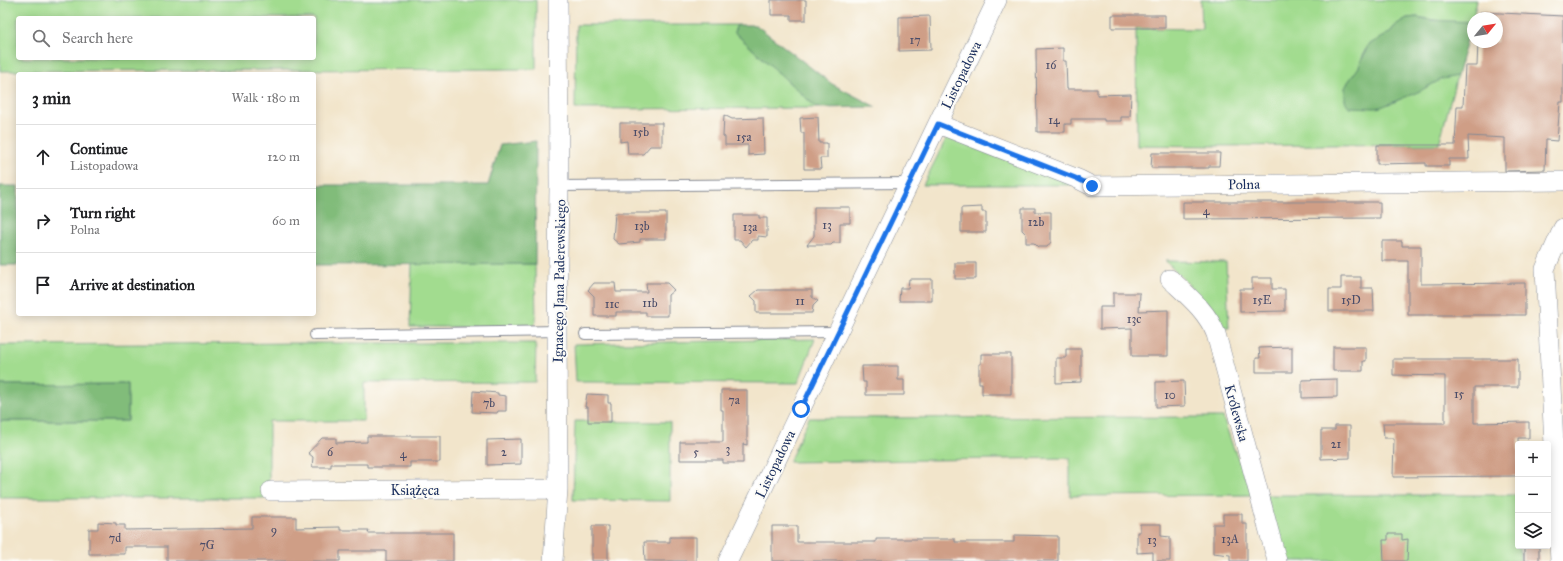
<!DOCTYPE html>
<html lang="en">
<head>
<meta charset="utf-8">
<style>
	:root { --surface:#fff; --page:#f6f6f6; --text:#202124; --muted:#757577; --line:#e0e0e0 }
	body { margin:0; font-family:"IM FELL Great Primer",serif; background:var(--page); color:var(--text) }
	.controls { position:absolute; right:12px; bottom:12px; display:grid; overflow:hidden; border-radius:4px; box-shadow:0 2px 10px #0003 }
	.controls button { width:36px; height:36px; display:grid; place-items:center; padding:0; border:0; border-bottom:1px solid var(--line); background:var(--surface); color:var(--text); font:20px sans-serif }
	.compass { position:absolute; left:1467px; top:12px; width:36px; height:36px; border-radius:50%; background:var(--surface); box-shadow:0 2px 10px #0003; rotate:60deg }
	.stop { position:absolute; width:12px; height:12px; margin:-9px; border:3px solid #1a73e8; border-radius:50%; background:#fff }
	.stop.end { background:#1a73e8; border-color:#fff; box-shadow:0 1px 4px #0008 }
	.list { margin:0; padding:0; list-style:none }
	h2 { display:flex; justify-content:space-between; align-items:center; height:52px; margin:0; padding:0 16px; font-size:17px }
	h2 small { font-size:13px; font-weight:400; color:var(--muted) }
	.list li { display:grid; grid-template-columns:26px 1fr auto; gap:12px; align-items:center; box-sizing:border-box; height:64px; padding:0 16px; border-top:1px solid var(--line) }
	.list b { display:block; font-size:15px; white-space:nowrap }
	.list p { margin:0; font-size:13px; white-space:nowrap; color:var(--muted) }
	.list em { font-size:13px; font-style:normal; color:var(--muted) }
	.icon { flex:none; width:22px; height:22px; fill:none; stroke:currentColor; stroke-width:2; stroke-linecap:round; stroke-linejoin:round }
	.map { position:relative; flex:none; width:1563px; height:561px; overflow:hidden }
	.search { position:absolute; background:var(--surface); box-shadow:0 2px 10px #0003; left:16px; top:16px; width:300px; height:44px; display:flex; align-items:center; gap:10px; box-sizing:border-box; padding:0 14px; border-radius:4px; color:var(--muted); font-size:15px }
	.panel { position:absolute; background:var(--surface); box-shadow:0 2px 10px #0003; left:16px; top:72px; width:300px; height:244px; border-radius:4px }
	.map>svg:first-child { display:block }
</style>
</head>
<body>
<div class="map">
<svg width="1563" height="561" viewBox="0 0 1563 561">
	<rect width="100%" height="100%" fill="#fdfcf7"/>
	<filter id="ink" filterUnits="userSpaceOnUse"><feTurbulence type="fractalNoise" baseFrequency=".025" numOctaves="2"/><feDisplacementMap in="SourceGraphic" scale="8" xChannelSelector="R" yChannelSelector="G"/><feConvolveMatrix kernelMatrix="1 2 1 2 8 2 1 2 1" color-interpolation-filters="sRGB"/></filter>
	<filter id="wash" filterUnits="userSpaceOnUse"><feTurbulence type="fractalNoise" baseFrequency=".012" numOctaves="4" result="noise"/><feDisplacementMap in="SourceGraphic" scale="16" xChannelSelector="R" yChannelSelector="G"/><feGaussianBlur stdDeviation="0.9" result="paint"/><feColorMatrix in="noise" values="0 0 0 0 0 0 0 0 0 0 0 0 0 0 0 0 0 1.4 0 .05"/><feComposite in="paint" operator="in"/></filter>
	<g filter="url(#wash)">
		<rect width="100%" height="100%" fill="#f2e5cb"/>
		<!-- green -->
		<path fill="#a2dc8f" stroke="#5e8676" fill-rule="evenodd" d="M0,0H536V69L0,71ZM18,18H314V58H18Z
			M1201,0H1477L1472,22H1446L1417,17L1407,18L1397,24L1389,33L1365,50L1359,67L1392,103L1442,79L1457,76L1439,144L1215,146L1137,145L1136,28L1202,29Z
			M576,25H737L734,32L817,108L575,109Z
			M947,137L1077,185H923Z
			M1165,261L1226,262L1229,328H1220L1206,302Z
			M412,264H535L536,322L531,327H410Z
			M815,339L798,383L576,382L574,344Z
			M306,343H536L535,382L364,383V421H269V498H0V421H128V384L0,385V345Z
			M1223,417L1232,444L1253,495L1070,496V458L789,462L809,418Z
			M575,421L670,422V501L573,500Z
			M1266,495H1518V546H1520V561H1284Z"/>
		<!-- forest -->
		<path fill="#81bc7a" stroke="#4e766c" d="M1417,17L1431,20L1472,22L1457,76L1442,79L1418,92L1381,107L1375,108L1349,107L1345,101V88L1348,82L1359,67L1368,45L1389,33L1397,24L1407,18Z
			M737,25H756L832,84L876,107L817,108L734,32Z
			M536,141L535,264L314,265V185H488L500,145Z
			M0,186H18V265H0Z
			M128,384V421H0V385Z"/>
		<g id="blocks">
			<!-- building -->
			<path fill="#cf9e86" d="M771,0H806V20H791V15H771Z
				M1480,12L1563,16V102H1560L1557,141L1546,140L1545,170L1505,171V138L1468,136L1469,159H1449V166H1426V163L1377,164V145H1455L1457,106H1463L1465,66H1477L1478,42H1497V18H1479Z
				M1112,15H1165V28H1112Z
				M930,16L931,50L899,51V17Z
				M1063,48V61H1066L1067,89H1097V95L1131,94L1130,117H1121V121H1104V119H1071V124H1065V132H1037L1036,49Z
				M724,115L732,119L763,118L764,154L748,155V145H725V137L723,136Z
				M818,117L819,143H827V158H820L821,169H804V133H801L800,118Z
				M620,123H662V146H650L643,154H628L627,141L620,142Z
				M1152,153H1220L1219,166H1209V168H1151Z
				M1183,202H1380V218L1183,219Z
				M814,207H850V223H840V243H833L831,245H807L814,236Z
				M982,207V212H986V232H961V208Z
				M1022,208H1035V212H1051V242L1047,247H1038L1034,243H1026V234L1022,230Z
				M615,213H666V239H640V242L619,244L613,239Z
				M734,215H759V218H767V237L758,236V240H752L746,247L740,240H734Z
				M1382,241H1402V246H1421V284L1525,283V315H1408V261H1382Z
				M955,263H976V279H955Z
				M1341,277H1361V288H1373L1374,311H1329V289H1341Z
				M1252,278H1272V289H1285V311L1240,312V289H1252Z
				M909,279H932V301H899L900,288H908Z
				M594,283H615L616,292H647L646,283H667L674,290L668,295V316H646V312H616V316H594V296L588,290Z
				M758,290H812V297L818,301L813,306L812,313H756V301L751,296Z
				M1113,293H1140L1139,311L1168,310V356H1132V328L1100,329V307H1113Z
				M1292,347V372H1256V358H1260L1259,348Z
				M1333,347H1366V361H1363V371H1333Z
				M1066,349H1081V382L1056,383V358H1066Z
				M981,354H1011V394H982V383H979V364H981Z
				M1393,359H1518V387H1474V423L1529,422V438H1518V476L1393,477L1394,438H1384L1383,423H1445V376L1393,375Z
				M862,366H898V380H904V395H866V382H863Z
				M1337,379V397L1302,398V380Z
				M1184,381L1185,406L1156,407V382Z
				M721,390H747V445L743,444V463H723V460H680V442H723V410H721Z
				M473,391L498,393V395L506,396V411H498L497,413L472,412Z
				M587,394L608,395V403H611V422H588V407H585Z
				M1335,426H1350V458L1321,459V430H1335Z
				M367,436H440V462H410V467H367V464H331V467H312L313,457L308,453L322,438H336V443L367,442Z
				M521,439V464L487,465V440Z
				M1223,514H1242V524H1247V561H1230V555L1213,553V524H1223Z
				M252,517H296V528L340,527V530H369L368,533H453V561H386V551H340V561H167V547H125V554H89V529H98V522L116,523V525H125V530L252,528Z
				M1140,524H1161V536L1170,537V561H1153V552L1137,553V532H1140Z
				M592,526H608V561H592Z
				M772,526H797V542H876V539H955V542H1014V535L1058,536V561H772Z
				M1388,534H1402V540L1408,539L1407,561H1384L1383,540H1388Z
				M670,537H696V561H645L644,542H670Z
				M1524,546H1539V561H1524Z"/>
		</g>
	</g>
	<g filter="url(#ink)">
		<use href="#blocks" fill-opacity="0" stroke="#868a94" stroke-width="1"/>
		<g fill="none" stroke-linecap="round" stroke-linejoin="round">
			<defs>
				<path id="service" d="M559,186L910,183
					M585,334L838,332
					M315,335L557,331"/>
				<path id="minor" d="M938,124L1078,179L1092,186L1563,181
					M1170,279C1188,296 1207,311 1216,334L1277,561
					M271,491L558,489
					M553,561L558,489L557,331L559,186L558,0
					M728,561L997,0
					M1560,561L1545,269L1563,228"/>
			</defs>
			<!-- service casing -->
			<use href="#service" stroke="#868a94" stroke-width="12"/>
			<!-- minor casing -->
			<use href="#minor" stroke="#868a94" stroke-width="20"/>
			<!-- service -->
			<use href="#service" stroke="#fff" stroke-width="10"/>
			<!-- minor -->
			<use href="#minor" stroke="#fff" stroke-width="19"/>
		</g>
	</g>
	<g fill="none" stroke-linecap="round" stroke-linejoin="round" filter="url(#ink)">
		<!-- route -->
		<path stroke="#1a73e8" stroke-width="5" d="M801,409L938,124L1078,179L1092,186"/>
	</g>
	<g text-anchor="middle" stroke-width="3.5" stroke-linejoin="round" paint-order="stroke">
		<!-- number labels -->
		<g font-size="12" fill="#484b68">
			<text x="915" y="44">17</text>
			<text x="1051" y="69">16</text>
			<text x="1054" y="124">14</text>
			<text x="641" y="136">15b</text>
			<text x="744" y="141">15a</text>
			<text x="1206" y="215">4</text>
			<text x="1036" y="226">12b</text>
			<text x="827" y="229">13</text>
			<text x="642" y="230">13b</text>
			<text x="750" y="231">13a</text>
			<text x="1262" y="304">15E</text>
			<text x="1351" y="304">15D</text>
			<text x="800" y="305">11</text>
			<text x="650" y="307">11b</text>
			<text x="612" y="308">11c</text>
			<text x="1134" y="323">13c</text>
			<text x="1459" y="398">15</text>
			<text x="1170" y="399">10</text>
			<text x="734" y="404">7a</text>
			<text x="489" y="407">7b</text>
			<text x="1336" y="448">21</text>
			<text x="728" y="453">3</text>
			<text x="330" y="456">6</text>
			<text x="504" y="456">2</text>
			<text x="696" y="456">5</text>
			<text x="403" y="458">4</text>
			<text x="274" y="534">9</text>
			<text x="115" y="542">7d</text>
			<text x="1230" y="543">13A</text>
			<text x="1152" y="544">13</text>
			<text x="207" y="549">7G</text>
		</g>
		<!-- street labels -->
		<g font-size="14" fill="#1b2f5e" stroke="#fdfcf7">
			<text transform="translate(961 75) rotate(-64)" y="5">Listopadowa</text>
			<text transform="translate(1244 184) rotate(-1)" y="5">Polna</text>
			<text transform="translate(559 281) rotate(-89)" y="5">Ignacego Jana Paderewskiego</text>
			<text transform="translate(1237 413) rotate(75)" y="5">Królewska</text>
			<text transform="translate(775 464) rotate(-64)" y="5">Listopadowa</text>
			<text x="415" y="495">Książęca</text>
		</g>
	</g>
</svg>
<div class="controls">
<button>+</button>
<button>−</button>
<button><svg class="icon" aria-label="layers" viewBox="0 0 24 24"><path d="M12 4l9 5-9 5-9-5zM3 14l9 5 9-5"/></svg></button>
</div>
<svg class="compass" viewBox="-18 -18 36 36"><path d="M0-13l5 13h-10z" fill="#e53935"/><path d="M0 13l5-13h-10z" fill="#757577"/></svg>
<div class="stop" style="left:801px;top:409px"></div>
<div class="stop end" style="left:1092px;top:186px"></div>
<div class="search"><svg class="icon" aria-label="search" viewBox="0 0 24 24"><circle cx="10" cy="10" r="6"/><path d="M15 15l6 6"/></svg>Search here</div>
<section class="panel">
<h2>3 min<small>Walk · 180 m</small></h2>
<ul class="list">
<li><svg class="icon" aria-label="ahead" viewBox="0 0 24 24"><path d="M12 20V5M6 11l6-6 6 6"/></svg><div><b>Continue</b><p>Listopadowa</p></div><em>120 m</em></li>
<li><svg class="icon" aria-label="right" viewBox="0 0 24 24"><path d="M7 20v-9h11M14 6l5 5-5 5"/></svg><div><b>Turn right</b><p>Polna</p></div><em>60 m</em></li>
<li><svg class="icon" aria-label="arrive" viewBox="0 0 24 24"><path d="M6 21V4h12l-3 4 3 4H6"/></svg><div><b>Arrive at destination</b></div></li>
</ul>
</section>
</div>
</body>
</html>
